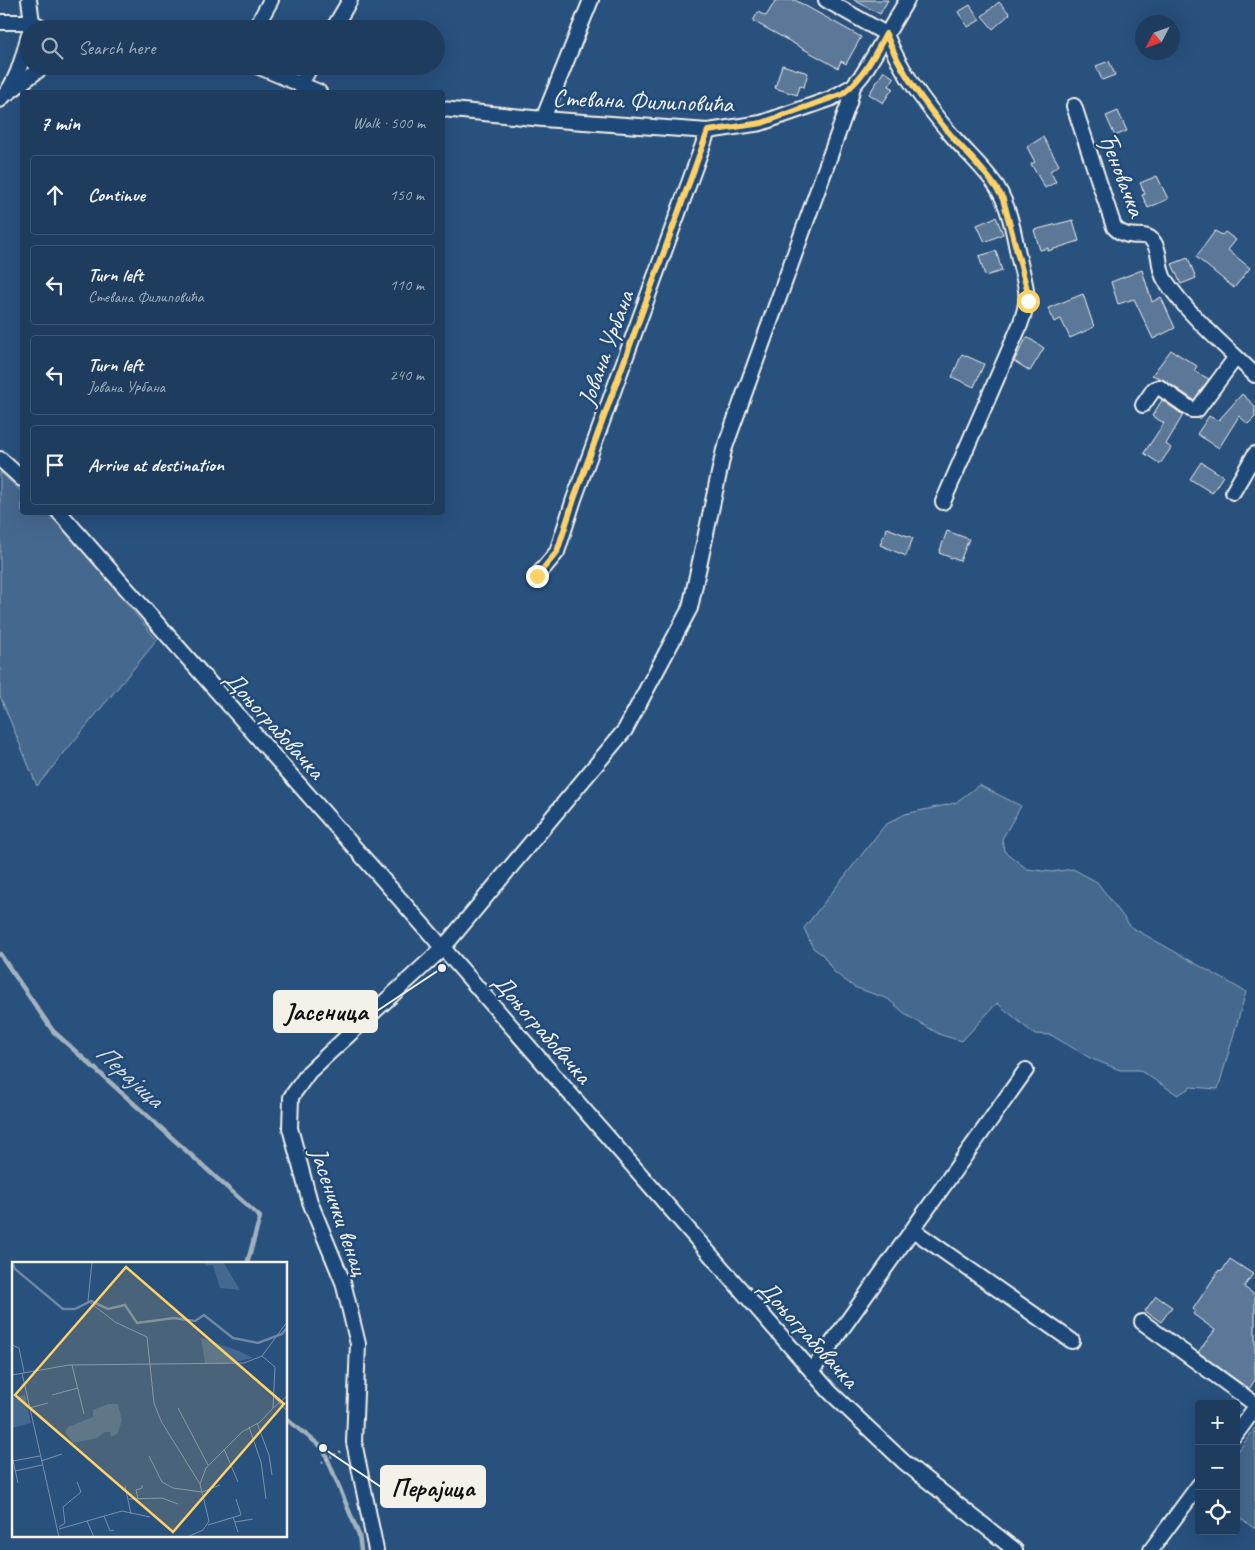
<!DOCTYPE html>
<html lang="en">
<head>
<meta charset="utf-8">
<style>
	:root { --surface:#1e3d5e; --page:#2b4867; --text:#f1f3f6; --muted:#a1aebc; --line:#3c5673 }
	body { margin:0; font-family:Caveat,sans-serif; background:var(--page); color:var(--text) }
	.controls { position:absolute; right:15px; bottom:15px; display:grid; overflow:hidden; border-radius:5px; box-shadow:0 5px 20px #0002 }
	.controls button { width:45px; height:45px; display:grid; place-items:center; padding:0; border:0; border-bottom:1px solid var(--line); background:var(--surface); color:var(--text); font:25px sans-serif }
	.compass { position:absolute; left:1135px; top:15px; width:45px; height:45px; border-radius:50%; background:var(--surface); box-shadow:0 5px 20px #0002; rotate:229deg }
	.stop { position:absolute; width:15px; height:15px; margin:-11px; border:4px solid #ffd166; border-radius:50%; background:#fff }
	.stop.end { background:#ffd166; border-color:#fff; box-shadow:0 1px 5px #0008 }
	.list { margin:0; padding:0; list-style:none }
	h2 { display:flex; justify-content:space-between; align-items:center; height:65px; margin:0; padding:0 20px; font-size:21px }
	h2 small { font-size:16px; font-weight:400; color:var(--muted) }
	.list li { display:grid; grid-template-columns:32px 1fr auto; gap:15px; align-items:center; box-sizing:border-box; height:80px; margin:0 10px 10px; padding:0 10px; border:1px solid var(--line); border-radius:5px }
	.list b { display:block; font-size:19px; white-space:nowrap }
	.list p { margin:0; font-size:16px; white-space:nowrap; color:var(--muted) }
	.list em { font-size:16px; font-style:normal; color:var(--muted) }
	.icon { flex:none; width:28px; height:28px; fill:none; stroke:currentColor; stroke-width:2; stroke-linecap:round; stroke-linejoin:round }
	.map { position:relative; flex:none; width:1255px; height:1550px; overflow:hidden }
	.search { position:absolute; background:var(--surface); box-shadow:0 5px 20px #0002; left:20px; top:20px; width:425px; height:55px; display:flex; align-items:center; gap:12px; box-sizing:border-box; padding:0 18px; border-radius:28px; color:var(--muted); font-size:19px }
	.panel { position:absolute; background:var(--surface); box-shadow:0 5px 20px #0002; left:20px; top:90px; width:425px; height:425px; border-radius:5px }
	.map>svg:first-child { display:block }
</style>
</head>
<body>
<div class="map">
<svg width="1255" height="1550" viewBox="0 0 1255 1550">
	<rect width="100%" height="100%" fill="#28517e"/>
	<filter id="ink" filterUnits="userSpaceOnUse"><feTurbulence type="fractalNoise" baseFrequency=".02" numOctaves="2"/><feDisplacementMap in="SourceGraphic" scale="10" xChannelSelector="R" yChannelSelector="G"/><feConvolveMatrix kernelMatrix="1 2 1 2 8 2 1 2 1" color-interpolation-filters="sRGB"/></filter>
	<g filter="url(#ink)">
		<!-- green -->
		<path fill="#45688e" stroke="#9cacbb" d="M0,472L22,492V512L46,513L63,527L157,640L37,786L0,696Z
			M979,785L1021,806L1002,839L1004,851L1027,869L1052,872L1073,869L1097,882L1131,927L1246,992L1218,1089L1191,1087L1178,1095L1139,1070H1120L1090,1058L1051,1035L1034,1034L997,1003L962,1041L941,1035L908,1016L888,999L854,987L834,972L823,955L813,948L804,928L885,825L905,814L955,803Z
			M1255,1428V1529L1236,1515V1454Z"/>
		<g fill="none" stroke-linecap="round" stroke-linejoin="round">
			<!-- stream -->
			<path stroke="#a4b2be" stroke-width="4.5" d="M0,954L53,1031L260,1217L247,1264
				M286,1419L323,1448L359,1535L361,1550"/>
		</g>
		<!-- building -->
		<path fill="#5b7899" stroke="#f4f1e8" d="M776,0H795L861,37L846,64L841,61L838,68L753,21L758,12L766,16Z
			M854,0H888L880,14Z
			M999,2L1010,14L993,29L982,16Z
			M970,5L980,20L968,27L958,12Z
			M1109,61L1115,75L1102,80L1096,66Z
			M782,65L808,73L804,87L800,86L797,95L775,88Z
			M884,71L894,78L889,86L893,88L883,103L869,94Z
			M1118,111L1127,131L1115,136L1106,116Z
			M1043,137L1059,165L1050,171L1056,182L1045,188L1031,164L1035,162L1027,147Z
			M1157,176L1168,199L1148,208L1142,195L1145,194L1140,183Z
			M996,217L1003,234L985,242L977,225Z
			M1073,220L1079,241L1048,251V248L1040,250L1034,230Z
			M1215,231L1222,235L1225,232L1236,240L1228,250L1250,268L1234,288L1196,257Z
			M996,251L1002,271L985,276L979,256Z
			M1188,258L1196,278L1181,284L1172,264Z
			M1142,270L1152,302L1161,297L1175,328L1153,339L1134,299L1118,304L1111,282Z
			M1083,294L1094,327L1070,338L1061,319L1054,322L1048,308Z
			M1027,337L1044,348L1030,371L1014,361Z
			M1171,350L1197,366L1194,371L1209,379L1194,400L1164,380L1152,375Z
			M962,354L984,364L974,387L952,377Z
			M1242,394L1255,406V417L1248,424L1239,416L1219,448L1197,434L1209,416L1218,421Z
			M1162,400L1183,415L1166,444L1171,448L1160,464L1144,453L1164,423L1152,416Z
			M1201,462L1223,476L1212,493L1190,479Z
			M887,528L913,538L906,556L880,545Z
			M947,531L969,539L960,561L939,553Z
			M1230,1259L1253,1274L1244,1287L1255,1295V1380L1249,1389L1198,1352L1215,1330L1193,1314L1195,1311L1193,1309L1219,1270L1222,1271Z
			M1156,1296L1172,1307L1161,1322L1145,1311Z"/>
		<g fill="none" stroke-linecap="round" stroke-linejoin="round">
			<defs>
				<path id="minor" d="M29,0L32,22L30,29
					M826,0L886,34C900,72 928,108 954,138C968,154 985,169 997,187C1010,208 1014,235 1019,259C1026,288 1031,296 1020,325L943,502
					M0,22H32L45,29
					M255,29L271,0
					M333,29L350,0
					M257,66L319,92
					M300,86L311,66
					M8,93L44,66
					M0,100C17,84 23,57 29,34
					M1074,106L1114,227C1128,242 1145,231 1152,240C1162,251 1157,268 1165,280C1189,316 1224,345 1255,375
					M442,109L543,119L708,131L761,123L830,99L853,86L863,74L907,0
					M543,119L591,0
					M1143,405L1154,389L1159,387L1192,410H1197L1236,357
					M0,459L22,479
					M1233,492L1255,454
					M59,512L443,948L830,1392L904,1462L1015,1550
					M537,576L557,552L574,499L708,131
					M913,1230L1072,1341
					M1142,1322L1255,1404
					M812,1371L1026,1070
					M1236,1434L1255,1408
					M376,1550L354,1442L358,1344L343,1282L310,1202L290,1128L291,1097L309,1072L327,1055L443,948L625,730L690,608L724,450L849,103L853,86
					M1151,1550L1199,1485"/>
			</defs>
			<!-- minor casing -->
			<use href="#minor" stroke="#f4f1e8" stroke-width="18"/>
			<!-- path -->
			<path stroke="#f4f1e8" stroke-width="2.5" stroke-dasharray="1 4" stroke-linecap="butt" d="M322,1462L343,1450"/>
			<!-- minor -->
			<use href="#minor" stroke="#1f4a7a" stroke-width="14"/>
		</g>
	</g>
	<g fill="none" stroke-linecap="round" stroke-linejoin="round" filter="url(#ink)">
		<!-- route -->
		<path stroke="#ffd166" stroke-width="6" d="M537,576L557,552L574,499L708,131L762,123L842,94C863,79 874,56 886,34C900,72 928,109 955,140C972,159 991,177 1003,199L1028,293V301"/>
	</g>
	<g text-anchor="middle" stroke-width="5" stroke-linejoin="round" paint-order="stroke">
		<!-- street labels -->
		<g font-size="25" fill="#f4f1e8" stroke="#1f4a7a">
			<text transform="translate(643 100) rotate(2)" y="9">Стевана Филиповића</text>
			<text transform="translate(1123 174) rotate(69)" y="9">Ђеновачка</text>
			<text transform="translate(605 348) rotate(-70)" y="9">Јована Урбана</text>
			<text transform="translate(275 724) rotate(48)" y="9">Доњограбовачка</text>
			<text transform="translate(543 1028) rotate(49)" y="9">Доњограбовачка</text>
			<text transform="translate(340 1211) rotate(71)" y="9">Јасенички венац</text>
			<text transform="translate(809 1333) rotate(48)" y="9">Доњограбовачка</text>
		</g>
		<!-- water labels -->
		<g font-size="26" font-style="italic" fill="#d9dcda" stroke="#1f4a7a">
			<text transform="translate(130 1075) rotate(42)" y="9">Перајица</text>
		</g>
	</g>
	<!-- overview -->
	<g transform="translate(12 1262)">
		<rect width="275" height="275" fill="#28517e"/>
		<path d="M192,0H211L228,28L208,26L201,3L194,4ZM189,76L227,89L241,96L213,102L193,101ZM13,133L19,161L0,166V136ZM96,142H106L110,159L105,172L99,175L98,170H93L85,176L61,181L53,170L56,165L81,155V148Z" fill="#45688e"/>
		<path fill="none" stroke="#6e88a2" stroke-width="2.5" d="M0,0L3,7L51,47H63L79,39L96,47L113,43L125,61L162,56L183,59L192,53L221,76L246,81L270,72L275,66"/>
		<path fill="none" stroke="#7a91a8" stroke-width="1" d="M80,0L76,39L103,60L135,75L142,141L149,159L188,222M0,83L7,86L12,110M60,103L72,152M10,111L47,275M0,113L57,103L232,101L250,94L275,60M40,133L66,126M263,136L275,149M17,146L36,141M166,146L196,203M261,146L275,134M245,161L257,193L260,213M237,165L249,200L254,237M212,187L226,220M0,194L6,221M137,194L150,220L161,226L190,230L208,223M1,199L28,194M29,199L50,192M3,209L30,203M113,224L119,252M117,237L150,236L166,242M126,237L124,228L130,226V223M92,254L98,269L102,268M221,255L226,270M75,259L82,275M223,260L241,257M196,263L229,253L224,237M47,265L53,261L51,245L69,230L65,220M47,267L110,249L138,255M175,275L191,268L197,259L188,222L194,206L230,170L248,160L261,146L263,105L250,94"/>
		<path fill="#ffd166" fill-opacity="0.15" stroke="#ffd166" stroke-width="2.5" d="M114,5L272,142L161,270L3,133Z"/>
		<rect width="275" height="275" fill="none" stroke="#f4f1e8" stroke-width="2.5"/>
	</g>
	<!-- callouts -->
	<path fill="none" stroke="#f4f1e8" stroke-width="2" d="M442 968L377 1011M323 1448L381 1487"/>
	<g fill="#f4f1e8" stroke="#1f4a7a" stroke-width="2">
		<circle cx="442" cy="968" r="5"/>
		<circle cx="323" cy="1448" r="5"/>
	</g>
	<g fill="#f4f1e8" stroke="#f4f1e8" stroke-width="2">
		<rect x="274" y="991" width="103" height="41" rx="5"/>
		<rect x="381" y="1466" width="104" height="41" rx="5"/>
	</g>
	<g font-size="26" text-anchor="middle" font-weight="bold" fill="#111">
		<text x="326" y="1020">Јасеница</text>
		<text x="433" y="1496">Перајица</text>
	</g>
</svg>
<div class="controls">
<button>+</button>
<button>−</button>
<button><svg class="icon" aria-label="locate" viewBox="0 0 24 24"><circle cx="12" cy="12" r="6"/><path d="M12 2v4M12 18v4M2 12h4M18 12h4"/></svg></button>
</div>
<svg class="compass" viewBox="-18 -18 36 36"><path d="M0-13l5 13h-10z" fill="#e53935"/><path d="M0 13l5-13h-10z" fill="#a1aebc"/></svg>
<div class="stop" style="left:1028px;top:301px"></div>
<div class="stop end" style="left:537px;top:576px"></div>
<div class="search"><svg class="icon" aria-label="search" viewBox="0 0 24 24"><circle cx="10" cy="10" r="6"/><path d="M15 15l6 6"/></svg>Search here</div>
<section class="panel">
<h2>7 min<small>Walk · 500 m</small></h2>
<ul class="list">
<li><svg class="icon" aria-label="ahead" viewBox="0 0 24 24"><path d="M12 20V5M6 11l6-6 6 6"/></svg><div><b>Continue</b></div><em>150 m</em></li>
<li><svg class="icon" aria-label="left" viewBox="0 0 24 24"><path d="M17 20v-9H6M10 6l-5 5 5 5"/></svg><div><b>Turn left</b><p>Стевана Филиповића</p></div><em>110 m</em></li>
<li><svg class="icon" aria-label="left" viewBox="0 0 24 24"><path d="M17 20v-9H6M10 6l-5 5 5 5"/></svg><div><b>Turn left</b><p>Јована Урбана</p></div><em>240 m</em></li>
<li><svg class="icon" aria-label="arrive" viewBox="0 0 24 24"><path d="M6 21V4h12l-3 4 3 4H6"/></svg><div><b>Arrive at destination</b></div></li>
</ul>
</section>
</div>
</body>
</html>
